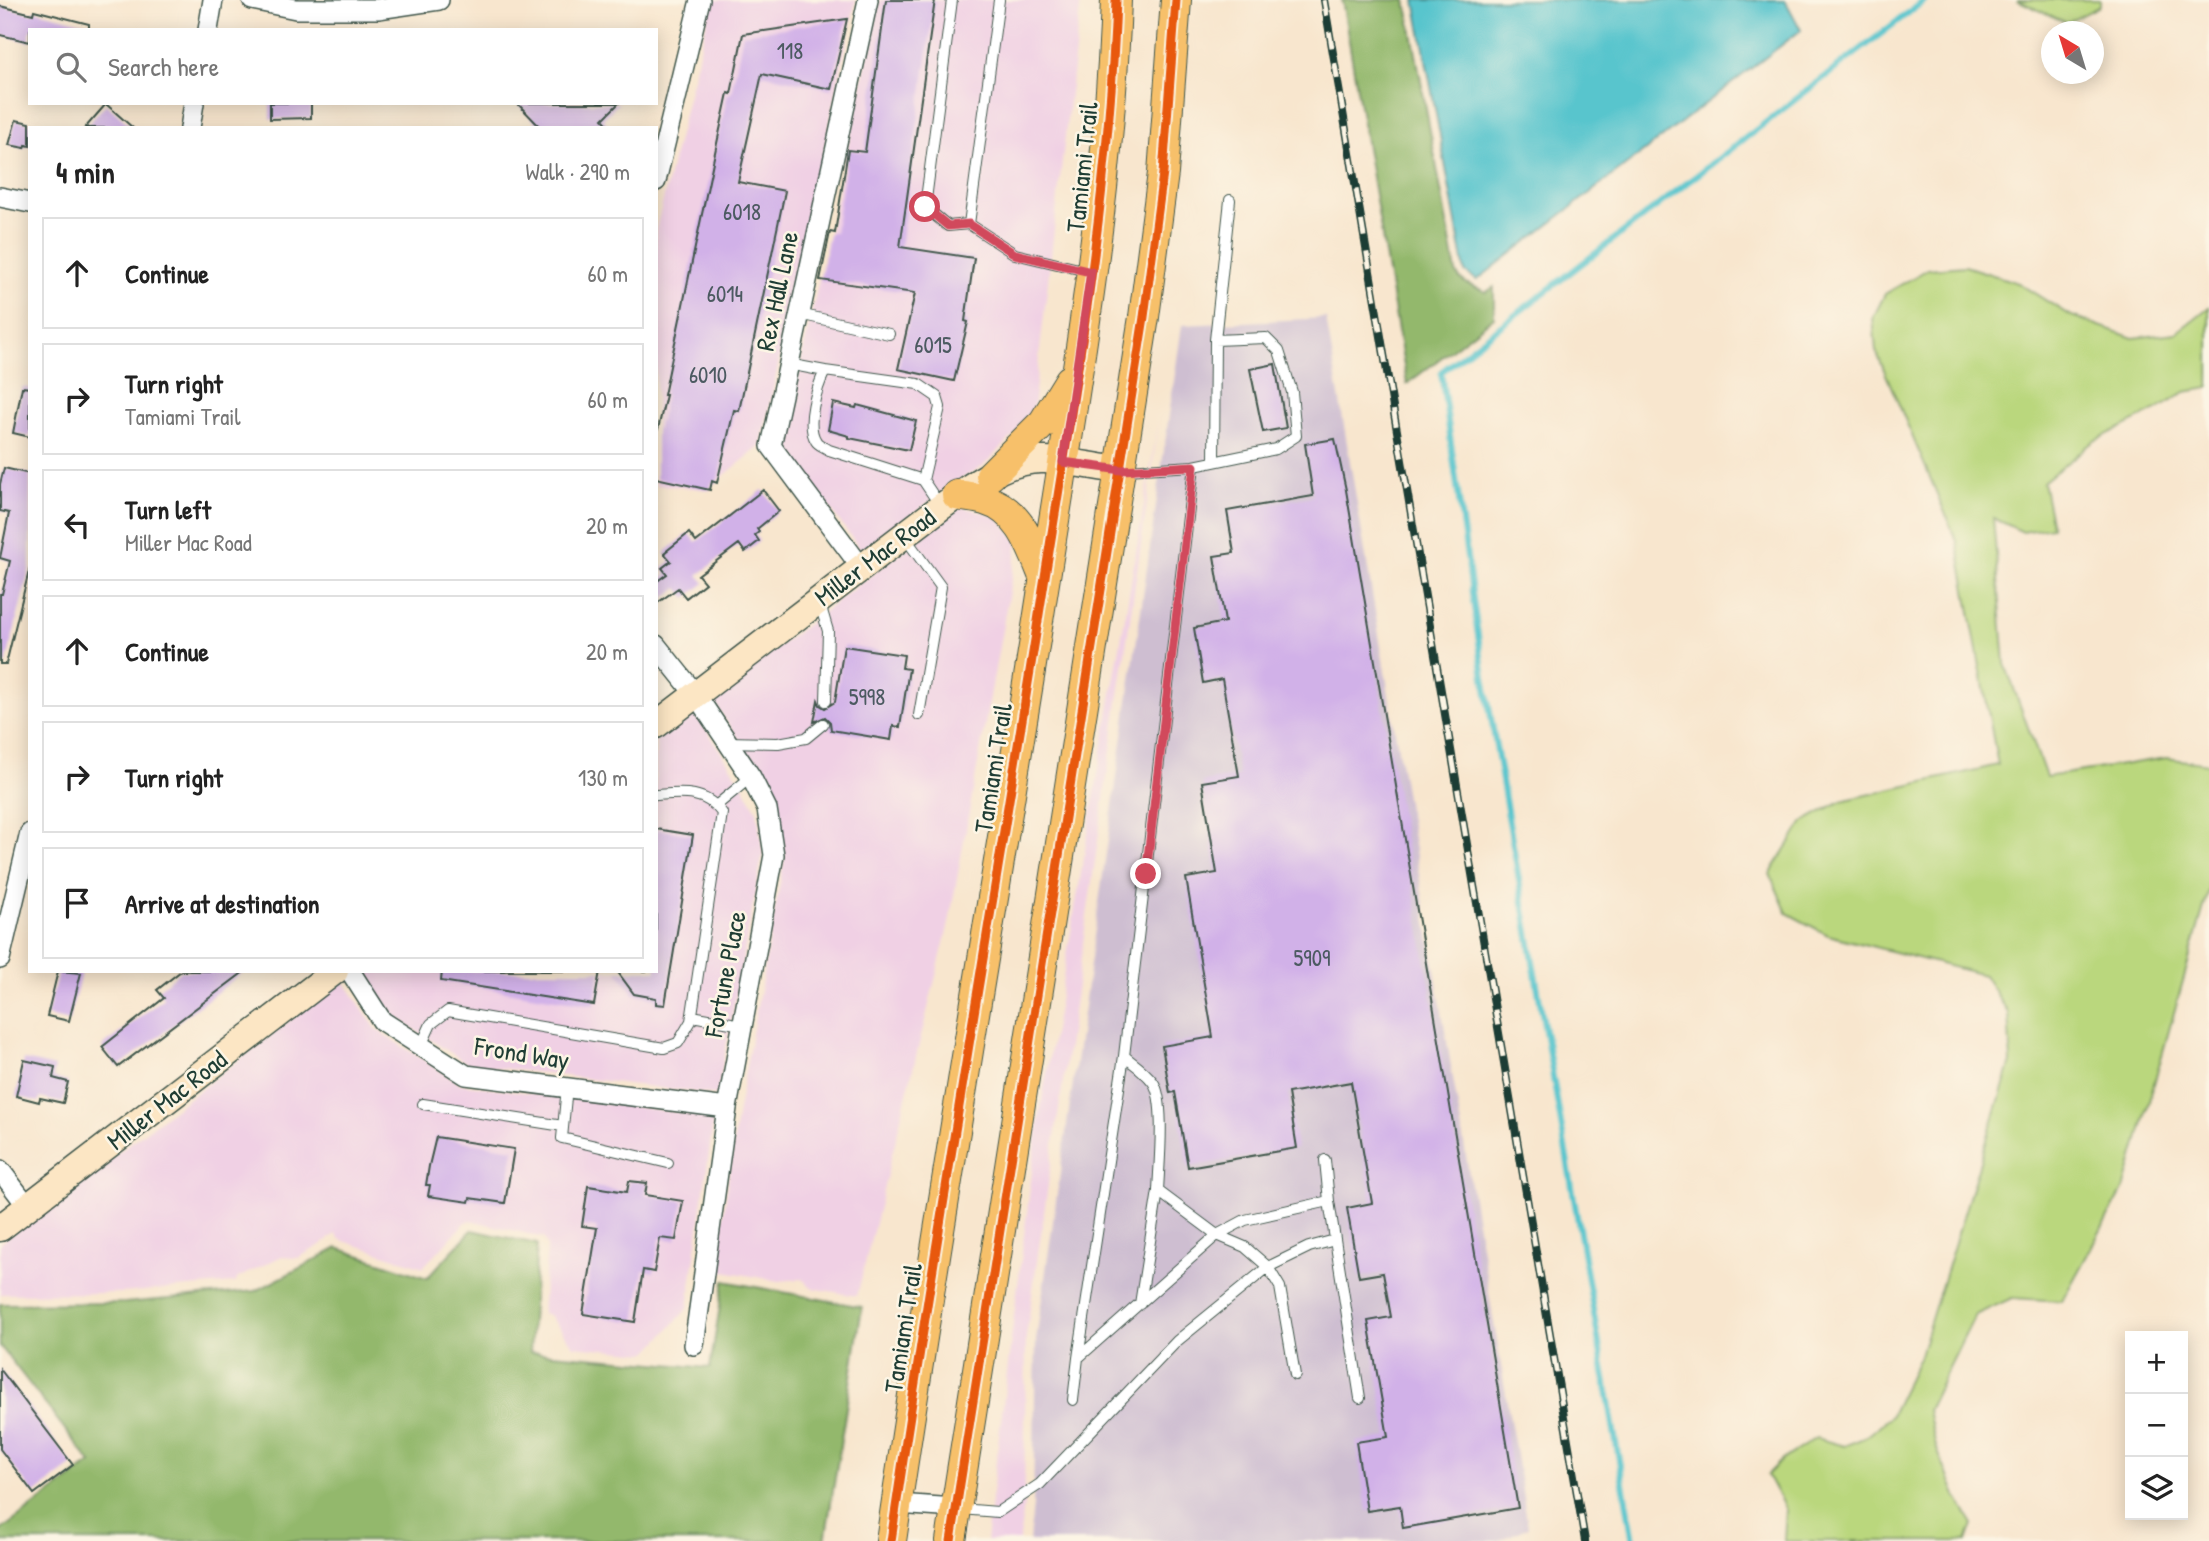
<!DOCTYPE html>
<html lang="en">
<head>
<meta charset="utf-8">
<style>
	:root { --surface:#fff; --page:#f2f2f2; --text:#222; --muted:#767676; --line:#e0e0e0 }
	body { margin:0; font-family:"Patrick Hand",sans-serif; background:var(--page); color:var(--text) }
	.controls { position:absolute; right:21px; bottom:21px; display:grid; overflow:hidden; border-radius:0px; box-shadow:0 4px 18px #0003 }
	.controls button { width:63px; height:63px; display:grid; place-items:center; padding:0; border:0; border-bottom:2px solid var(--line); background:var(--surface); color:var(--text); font:35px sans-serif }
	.compass { position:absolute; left:2041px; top:21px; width:63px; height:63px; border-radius:50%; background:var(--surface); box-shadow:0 4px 18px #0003; rotate:322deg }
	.stop { position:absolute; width:21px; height:21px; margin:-16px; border:5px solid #d1495b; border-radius:50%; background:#fff }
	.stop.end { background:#d1495b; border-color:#fff; box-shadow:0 2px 7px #0008 }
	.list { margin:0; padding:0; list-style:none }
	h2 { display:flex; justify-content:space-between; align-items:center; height:91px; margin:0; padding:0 28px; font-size:30px }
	h2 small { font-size:23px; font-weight:400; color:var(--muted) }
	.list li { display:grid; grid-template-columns:46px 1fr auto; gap:21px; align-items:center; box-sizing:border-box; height:112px; margin:0 14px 14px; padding:0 14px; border:2px solid var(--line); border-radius:0px }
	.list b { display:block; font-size:26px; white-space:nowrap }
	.list p { margin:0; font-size:23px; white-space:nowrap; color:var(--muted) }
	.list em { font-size:23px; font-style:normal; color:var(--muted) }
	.icon { flex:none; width:38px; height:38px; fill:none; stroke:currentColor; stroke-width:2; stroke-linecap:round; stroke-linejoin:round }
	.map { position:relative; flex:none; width:2209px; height:1541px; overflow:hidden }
	.search { position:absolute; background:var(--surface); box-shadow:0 4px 18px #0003; left:28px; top:28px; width:630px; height:77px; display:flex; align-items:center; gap:18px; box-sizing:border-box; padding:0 24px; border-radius:0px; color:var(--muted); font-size:26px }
	.panel { position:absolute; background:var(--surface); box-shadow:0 4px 18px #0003; left:28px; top:126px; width:630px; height:847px; border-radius:0px }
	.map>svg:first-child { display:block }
</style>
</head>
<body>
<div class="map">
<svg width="2209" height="1541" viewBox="0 0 2209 1541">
	<rect width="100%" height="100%" fill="#fcf5e5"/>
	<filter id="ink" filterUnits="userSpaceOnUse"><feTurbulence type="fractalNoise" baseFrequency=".0143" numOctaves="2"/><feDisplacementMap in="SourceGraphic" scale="14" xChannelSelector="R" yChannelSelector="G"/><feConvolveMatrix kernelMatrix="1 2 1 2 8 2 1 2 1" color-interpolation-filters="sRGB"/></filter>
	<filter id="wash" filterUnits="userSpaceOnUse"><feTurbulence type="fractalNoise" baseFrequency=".00686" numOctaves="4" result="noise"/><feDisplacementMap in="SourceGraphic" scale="28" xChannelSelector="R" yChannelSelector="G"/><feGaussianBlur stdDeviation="1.57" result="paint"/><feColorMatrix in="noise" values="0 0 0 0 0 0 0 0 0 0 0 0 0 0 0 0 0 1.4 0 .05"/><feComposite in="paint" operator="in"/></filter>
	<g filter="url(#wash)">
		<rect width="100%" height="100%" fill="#f8e6ce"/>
		<!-- built -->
		<path fill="#f0d0e4" d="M712,0H856L761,446L707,489L656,485V229Z
			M880,0H1081L1032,417L983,466L954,483L947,482V488L862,552L783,444Z
			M1159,419L1026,1337L1024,1505L1019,1541H986L1038,1124Z
			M961,507L997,516L1018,542L949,923L857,1296L812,1288L802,1279L779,1281L724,1271L715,1275L738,1110L785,855L777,804L760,772L711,698Z
			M694,711L741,782L757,811L763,853L717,1095L468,1064L389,1013L362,971H656V740Z
			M343,980L377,1030L461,1084L714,1117L688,1308L649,1351L645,1353L574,1346L549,1315L542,1313L547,1246L544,1238L470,1220L465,1223L423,1267L341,1240L335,1234L319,1246L298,1258L280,1257L238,1278L234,1283L123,1293L0,1294V1243Z"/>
		<!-- industrial -->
		<path fill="#cebed1" d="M1326,318L1528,1527L1499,1541H1029L1033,1506L1036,1340L1182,325Z"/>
		<!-- green -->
		<path fill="#bad77d" stroke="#6c8a58" stroke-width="2" d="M2017,0H2100V6L2067,23Z
			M1965,266L2018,283L2069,315L2133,338L2176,333L2209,307V388L2185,392L2157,410L2094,441L2043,482L2052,527L2023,532L1993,518L2005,664L2046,777L2166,758L2209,764V889L2125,1186L2062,1301L2012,1298L1975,1315L1928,1410L1936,1447L1957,1498L1973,1524L1967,1541H1784L1786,1510L1767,1475L1782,1460L1816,1438L1844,1446L1864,1438L1890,1417L1919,1358L2011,1062L2008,1013L1984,975L1828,935L1787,913L1770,874L1803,822L1841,801L1998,765L1957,541L1876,351L1873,318L1885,294L1928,269Z"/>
		<!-- forest -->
		<path fill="#93b86c" stroke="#597a50" stroke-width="2" d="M1342,0H1406L1456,272C1462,285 1475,286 1486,292L1494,287V317L1407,384Z
			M472,1230L537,1244L530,1352L710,1368L724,1281L862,1307L825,1541H0V1531L91,1463L0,1346V1304L125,1303L256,1291L338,1248L427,1278Z"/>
		<!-- water -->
		<path fill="#58c5cd" stroke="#3c8180" stroke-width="2" d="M1415,0H1785L1801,30L1477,280L1465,272Z"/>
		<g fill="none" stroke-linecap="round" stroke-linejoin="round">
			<!-- stream -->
			<path stroke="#58c5cd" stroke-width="6" d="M1633,1541L1483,671L1441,372L1925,0"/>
		</g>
		<g id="blocks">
			<!-- building -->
			<path fill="#d1b1e8" d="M886,0H935L900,247L974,258L965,321L968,322L954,381L898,369L915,293L820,280L830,232L835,233L848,150L865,152Z
				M0,6L33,14L34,10L89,24V30H30V42L0,35Z
				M847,19L831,89L762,74L738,182L785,191L739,411L734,410L717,483L712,481L710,490L656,478V428L658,429L666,395H664L714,157L728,93L731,94L743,34Z
				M270,103H311V118L270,119Z
				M517,103H619L603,119L611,128H541Z
				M106,104L133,128H85Z
				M16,120L30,123V146L26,145L25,148L9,145Z
				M1275,364L1286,428L1263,432L1250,369Z
				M22,387L30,388V437L13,433Z
				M833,403L856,408L857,405L916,421L909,450L849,438V436L828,430Z
				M1335,439L1346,490L1518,1508L1403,1528L1400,1506L1367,1511L1356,1442L1388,1437L1368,1321L1391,1317L1383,1273L1359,1277L1347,1208L1372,1203L1351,1082L1288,1093L1297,1148L1188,1167L1175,1092L1170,1093L1162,1046L1213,1037L1186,878L1217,873L1202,782L1239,776L1222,679L1203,683L1194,628L1225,622L1214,556L1234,553L1227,511L1313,496L1305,444Z
				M4,468L30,474V567L6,664H0V594H2L10,561L0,558L9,513L0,511V484Z
				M763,490L779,511L757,529L759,532L755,535L759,541L745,552L739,544L698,575L705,583L686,598L678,588L656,604V582L667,574L662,568L671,561L664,553L689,533L696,542Z
				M844,646L904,655L902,668L909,669L903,708L900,727L893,726L891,740L831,730L830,722L825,717L814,722L818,700L820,705L825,708L835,702Z
				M656,829L693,835L665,1005L656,1004V998L634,994L617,971H656Z
				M58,971L81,973L69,1021L47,1016Z
				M181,971H245L118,1067L102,1047L164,998L157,990Z
				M442,971H600L594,1005L441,981Z
				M24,1060L55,1067L53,1078L68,1082L63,1103L40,1098L39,1102L16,1096Z
				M436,1137L514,1149L505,1203L470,1198L469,1202L428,1196L430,1185H426L429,1166Z
				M629,1181L647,1183L645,1195L683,1201L676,1240L660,1238L654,1272L643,1270L635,1322L583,1314L597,1228L582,1226L588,1186L627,1192Z
				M0,1369L73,1465L34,1494L0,1449Z"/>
		</g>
	</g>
	<g filter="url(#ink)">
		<use href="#blocks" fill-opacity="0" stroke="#40564b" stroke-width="2"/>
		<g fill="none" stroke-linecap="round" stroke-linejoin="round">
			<defs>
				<path id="lane" d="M952,0L925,207L948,226L969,224L999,0
					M969,224L1015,254L1087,271
					M799,314L889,334
					M788,364L825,371
					M1214,461L1215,340L1230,200
					M1194,466L1276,449L1296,436L1292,392L1279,351L1266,338L1215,340
					M1125,470L1194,466L1124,1056L1078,1358L1217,1235L1245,1220L1329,1201
					M923,480L940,407L937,397L918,384L825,371C817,387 805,425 816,441C818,445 825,447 829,450L923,480L941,507
					M904,536L941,587L919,715
					M820,604L828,631L826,701
					M727,742L778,743L806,738L823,724
					M717,805L751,777
					M692,1016L742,1025
					M421,1046L431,1024L448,1011L664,1048L678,1043L691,1021L722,813C705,790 682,793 656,795
					M1124,1056C1134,1064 1145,1071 1153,1082C1166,1100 1159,1166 1158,1191L1217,1235L1245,1247L1268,1267L1280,1287L1295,1375
					M567,1087L562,1138L668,1163
					M423,1104L563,1126
					M1325,1160L1329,1201L1360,1398
					M1140,1304L1158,1191
					M1073,1400L1078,1358
					M960,1509L998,1512L1040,1484L1177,1341L1268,1267L1309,1247L1335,1240"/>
				<path id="street" d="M252,0L296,9H378L439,0
					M208,30L213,0
					M190,128L194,103
					M656,181L700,0
					M0,197L30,203
					M861,567L771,446L868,0
					M656,645L696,695L751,777L767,809L774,855L727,1108L694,1345
					M0,959L30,833
					M350,971L382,1021L466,1075L727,1108
					M0,1170L28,1207
					M897,1504L956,1508"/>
				<path id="secondary" d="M656,725L941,507C970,486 1008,458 1045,460C1070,461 1096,467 1121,470
					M0,1228L335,971"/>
				<path id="primary" d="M991,475L1044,422L1070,380
					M957,495C966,497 976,497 985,500C1020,510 1032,547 1044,577
					M891,1541C936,1234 989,928 1038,621C1070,415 1109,208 1116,0
					M951,1541L1144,317L1163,173L1176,0"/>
			</defs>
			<!-- lane casing -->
			<use href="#lane" stroke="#40564b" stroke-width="12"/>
			<!-- street casing -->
			<use href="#street" stroke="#40564b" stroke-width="22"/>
			<!-- secondary casing -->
			<use href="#secondary" stroke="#40564b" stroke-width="29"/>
			<!-- primary casing -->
			<use href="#primary" stroke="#40564b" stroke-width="32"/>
			<!-- lane -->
			<use href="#lane" stroke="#fff" stroke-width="10"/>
			<!-- street -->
			<use href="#street" stroke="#fff" stroke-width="19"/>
			<!-- secondary -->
			<use href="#secondary" stroke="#fce6c4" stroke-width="26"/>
			<!-- primary -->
			<use href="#primary" stroke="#f7c06b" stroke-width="30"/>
			<defs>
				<path id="rail" d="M1324,0L1585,1541"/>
			</defs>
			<!-- rail casing -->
			<use href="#rail" stroke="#1f3d34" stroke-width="8"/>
			<!-- rail -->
			<use href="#rail" stroke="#fcf5e5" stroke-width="5" stroke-dasharray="16" stroke-linecap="butt"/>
			<defs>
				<path id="cycleway" d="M891,1541C936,1234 989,928 1038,621C1070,415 1109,208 1116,0
					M951,1541L1144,317L1163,173L1176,0"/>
			</defs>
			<!-- cycleway casing -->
			<use href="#cycleway" stroke="#fcf5e5" stroke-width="13"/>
			<!-- cycleway -->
			<use href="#cycleway" stroke="#e8590c" stroke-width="9"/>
		</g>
	</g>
	<g fill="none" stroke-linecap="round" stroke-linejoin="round" filter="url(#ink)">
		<!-- route -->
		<path stroke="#d1495b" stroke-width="9" d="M925,207L948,226L969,224L1015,254L1091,272L1063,462L1121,470L1194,466L1146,874"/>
	</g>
	<g text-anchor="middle" stroke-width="5" stroke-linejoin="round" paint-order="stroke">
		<!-- number labels -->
		<g font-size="23" fill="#4c5a61">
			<text x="790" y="59">118</text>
			<text x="742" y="220">6018</text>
			<text x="725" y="302">6014</text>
			<text x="933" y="353">6015</text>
			<text x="708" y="383">6010</text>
			<text x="867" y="705">5998</text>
			<text x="1312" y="966">5909</text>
		</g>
		<!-- street labels -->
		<g font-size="26" fill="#1f3d34" stroke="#fcf5e5">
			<text transform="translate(1082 167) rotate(-84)" y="9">Tamiami Trail</text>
			<text transform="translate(777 291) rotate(-78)" y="9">Rex Hall Lane</text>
			<text transform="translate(875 557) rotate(-37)" y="9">Miller Mac Road</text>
			<text transform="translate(993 768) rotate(-81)" y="9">Tamiami Trail</text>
			<text transform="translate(725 974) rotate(-79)" y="9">Fortune Place</text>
			<text transform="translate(522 1053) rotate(9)" y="9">Frond Way</text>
			<text transform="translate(167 1100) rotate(-38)" y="9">Miller Mac Road</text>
			<text transform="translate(903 1328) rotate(-81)" y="9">Tamiami Trail</text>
		</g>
	</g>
</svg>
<div class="controls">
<button>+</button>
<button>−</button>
<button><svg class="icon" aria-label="layers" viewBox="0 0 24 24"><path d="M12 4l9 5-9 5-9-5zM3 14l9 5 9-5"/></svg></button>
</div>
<svg class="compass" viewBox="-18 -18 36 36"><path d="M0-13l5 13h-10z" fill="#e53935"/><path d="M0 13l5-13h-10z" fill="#767676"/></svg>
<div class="stop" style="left:925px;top:207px"></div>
<div class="stop end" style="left:1146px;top:874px"></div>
<div class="search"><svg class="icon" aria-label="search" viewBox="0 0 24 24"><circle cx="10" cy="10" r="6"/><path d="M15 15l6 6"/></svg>Search here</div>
<section class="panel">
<h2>4 min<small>Walk · 290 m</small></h2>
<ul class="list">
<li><svg class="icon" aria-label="ahead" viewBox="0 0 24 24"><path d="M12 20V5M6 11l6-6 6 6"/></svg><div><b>Continue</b></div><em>60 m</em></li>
<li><svg class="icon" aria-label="right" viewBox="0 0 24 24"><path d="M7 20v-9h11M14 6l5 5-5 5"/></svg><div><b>Turn right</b><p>Tamiami Trail</p></div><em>60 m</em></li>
<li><svg class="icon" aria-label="left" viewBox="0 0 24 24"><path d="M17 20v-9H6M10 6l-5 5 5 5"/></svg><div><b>Turn left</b><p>Miller Mac Road</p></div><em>20 m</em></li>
<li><svg class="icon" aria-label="ahead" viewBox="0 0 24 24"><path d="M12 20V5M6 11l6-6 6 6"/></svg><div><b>Continue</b></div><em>20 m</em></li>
<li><svg class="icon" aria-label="right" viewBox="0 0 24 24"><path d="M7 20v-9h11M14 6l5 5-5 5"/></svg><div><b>Turn right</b></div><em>130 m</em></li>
<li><svg class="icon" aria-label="arrive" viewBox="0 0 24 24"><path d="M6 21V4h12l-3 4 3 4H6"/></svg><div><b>Arrive at destination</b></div></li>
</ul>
</section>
</div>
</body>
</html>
